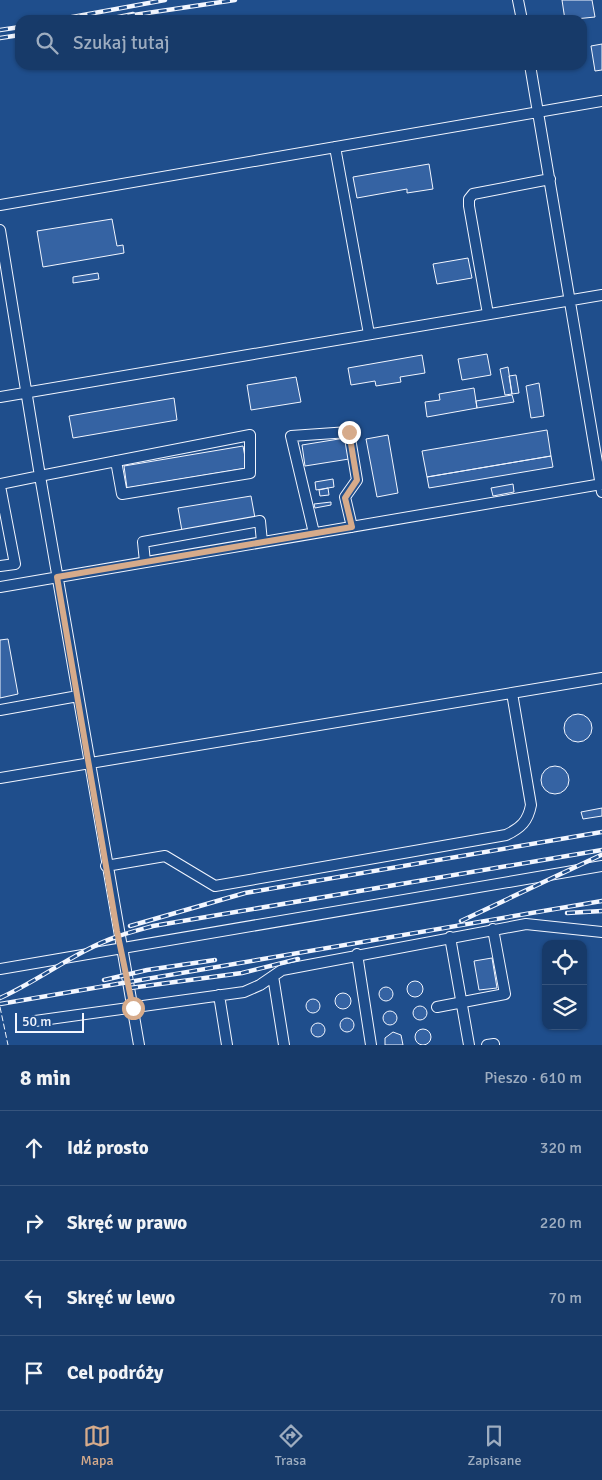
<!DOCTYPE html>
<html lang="pl">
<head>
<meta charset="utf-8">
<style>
	:root { --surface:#173a69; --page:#244571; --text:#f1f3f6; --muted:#9eadc0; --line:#36547d; --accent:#d6ab8b }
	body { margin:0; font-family:Signika,sans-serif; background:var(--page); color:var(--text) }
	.controls { position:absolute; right:15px; bottom:15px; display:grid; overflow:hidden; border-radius:10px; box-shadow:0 1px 4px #0004 }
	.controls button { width:45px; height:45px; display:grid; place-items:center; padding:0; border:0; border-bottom:1px solid var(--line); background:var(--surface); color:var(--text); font:25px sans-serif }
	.scale { position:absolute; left:15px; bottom:12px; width:69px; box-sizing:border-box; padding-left:5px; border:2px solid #f2f6ff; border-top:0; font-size:14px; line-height:18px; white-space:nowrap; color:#f2f6ff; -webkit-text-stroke:4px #1f4e8c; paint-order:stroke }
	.stop { position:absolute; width:15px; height:15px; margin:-11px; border:4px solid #d6ab8b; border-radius:50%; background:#fff }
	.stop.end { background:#d6ab8b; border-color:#fff; box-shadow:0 1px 5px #0008 }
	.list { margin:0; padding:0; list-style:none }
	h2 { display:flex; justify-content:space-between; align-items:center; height:65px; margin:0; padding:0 20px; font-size:21px }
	h2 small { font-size:16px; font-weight:400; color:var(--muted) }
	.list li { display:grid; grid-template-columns:32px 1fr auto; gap:15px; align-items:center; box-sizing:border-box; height:75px; padding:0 20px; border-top:1px solid var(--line) }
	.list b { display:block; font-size:19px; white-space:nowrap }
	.list em { font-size:16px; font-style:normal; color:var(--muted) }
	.icon { flex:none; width:28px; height:28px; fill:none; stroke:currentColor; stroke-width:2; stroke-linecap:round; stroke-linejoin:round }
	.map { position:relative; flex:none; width:602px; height:1045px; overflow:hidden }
	.search { position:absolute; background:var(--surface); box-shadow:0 1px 4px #0004; left:15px; right:15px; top:15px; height:55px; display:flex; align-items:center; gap:12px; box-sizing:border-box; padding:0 18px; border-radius:15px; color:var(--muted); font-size:19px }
	.sheet { height:365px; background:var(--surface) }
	nav { display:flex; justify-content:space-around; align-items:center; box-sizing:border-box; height:70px; border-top:1px solid var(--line); background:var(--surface); font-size:14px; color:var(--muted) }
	nav a { display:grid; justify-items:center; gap:2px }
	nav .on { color:var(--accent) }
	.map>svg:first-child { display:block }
</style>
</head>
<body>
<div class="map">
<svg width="602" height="1045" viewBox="0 0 602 1045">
	<rect width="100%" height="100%" fill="#1f4e8c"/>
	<!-- building -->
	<path fill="#3563a3" stroke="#f2f6ff" d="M562,0H592L595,17L565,20Z
		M602,44V70L595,71L591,46Z
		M429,164L433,189L407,193V189L357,198L353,177Z
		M112,219L117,246L123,245L124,253L43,267L37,231Z
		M468,258L472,278L437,284L433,264Z
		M98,273L99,279L73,283V277Z
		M487,354L491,375L462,380L458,359Z
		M422,355L425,373L400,377L401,382L376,386L375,381L351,385L348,368Z
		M508,367L512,394L505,395L500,369Z
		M516,375L519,393L512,394L509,376Z
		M296,377L301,402L251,410L247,385Z
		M539,383L544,416L531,418L526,386Z
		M474,388L477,408L427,417L425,402L440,400L439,394Z
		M512,395L514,402L477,408L476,401Z
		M174,398L177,420L73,438L69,416Z
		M547,430L551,456L427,477L422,451Z
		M388,435L398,493L377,497L366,439Z
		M345,438L349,459L305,466L302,445Z
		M243,446L247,468L127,488L124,466Z
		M551,456L553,467L429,488L427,477Z
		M333,479L334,487L316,490L315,482Z
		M513,484L514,492L493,496L491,488Z
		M328,488L329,495L320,496L319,490Z
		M251,496L255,518L182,531L178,508Z
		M331,502V505L315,508L314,504Z
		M8,639L18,694L0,698V640Z
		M564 728a14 14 0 1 1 28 0a14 14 0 1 1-28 0Z
		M541 780a14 14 0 1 1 28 0a14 14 0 1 1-28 0Z
		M602,808V816L583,819L581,812Z
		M492,958L497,988L479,990L474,961Z
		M407 989a8 8 0 1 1 16 0a8 8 0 1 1-16 0Z
		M379 994a7 7 0 1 1 14 0a7 7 0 1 1-14 0Z
		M335 1001a8 8 0 1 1 16 0a8 8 0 1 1-16 0Z
		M306 1006a7 7 0 1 1 14 0a7 7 0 1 1-14 0Z
		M413 1013a7 7 0 1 1 14 0a7 7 0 1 1-14 0Z
		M383 1018a7 7 0 1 1 14 0a7 7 0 1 1-14 0Z
		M340 1025a7 7 0 1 1 14 0a7 7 0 1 1-14 0Z
		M311 1030a7 7 0 1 1 14 0a7 7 0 1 1-14 0Z
		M415 1037a8 8 0 1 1 16 0a8 8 0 1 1-16 0Z
		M393,1032L401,1035L403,1045H385V1038Z"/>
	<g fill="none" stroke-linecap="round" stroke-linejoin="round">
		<defs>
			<path id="minor" d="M518,0L522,20
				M530,65L602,492
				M335,147L369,334
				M0,205L602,101
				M0,230L40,476L139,1045
				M488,314L469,206V199L473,194L550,179
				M0,397L602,295
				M0,484C83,467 166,451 250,435V473L122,494L116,461
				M0,486L15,564L0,566
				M314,533L291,436L349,432L357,480L345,497L352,527
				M145,562L143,542L260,521L262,542
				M0,587L602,484
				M0,710L78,696
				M0,778L602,678
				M106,866L165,856L215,886L506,835C521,828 528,821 531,805L512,693
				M450,937L469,1045
				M357,954L371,1045
				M0,969L602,866
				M273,976L284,1045
				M219,995L227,1045
				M437,1007L505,994L493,929
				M35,1021L244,992L260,985L282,970L526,924L602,932
				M487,1045L494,1044"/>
		</defs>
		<!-- minor casing -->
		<use href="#minor" stroke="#f2f6ff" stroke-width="12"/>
		<!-- minor -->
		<use href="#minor" stroke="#1f4e8c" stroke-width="10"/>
		<defs>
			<path id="rail" d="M127,16L235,0
				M56,20L165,0
				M104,20L133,14
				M0,30L20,27
				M0,38L20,35
				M567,913L602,911
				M461,921L601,855
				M130,926L245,893L602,832
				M104,980L147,970L215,960
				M130,988L242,973L298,959
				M0,998C40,980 79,949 119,936C130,932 142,929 153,926L602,850
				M0,1004L602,901"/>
		</defs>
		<!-- rail casing -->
		<use href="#rail" stroke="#f2f6ff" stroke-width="4.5"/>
		<!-- rail -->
		<use href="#rail" stroke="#1f4e8c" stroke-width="2.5" stroke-dasharray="8" stroke-linecap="butt"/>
		<!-- fence -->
		<path stroke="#f2f6ff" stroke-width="1" stroke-dasharray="6 2.5" stroke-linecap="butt" d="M0,1007L8,1045"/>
	</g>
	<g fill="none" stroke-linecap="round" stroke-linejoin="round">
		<!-- route -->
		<path stroke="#d6ab8b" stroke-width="6" d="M133,1008L117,931L57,577L352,527L345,498L357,480L349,432"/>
	</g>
</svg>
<div class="controls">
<button><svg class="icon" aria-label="locate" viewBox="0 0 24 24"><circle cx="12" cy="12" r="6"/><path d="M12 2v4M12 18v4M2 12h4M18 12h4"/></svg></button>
<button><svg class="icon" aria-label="layers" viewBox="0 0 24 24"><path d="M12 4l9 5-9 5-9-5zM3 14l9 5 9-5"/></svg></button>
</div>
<div class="scale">50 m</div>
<div class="stop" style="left:133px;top:1008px"></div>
<div class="stop end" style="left:349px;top:432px"></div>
<div class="search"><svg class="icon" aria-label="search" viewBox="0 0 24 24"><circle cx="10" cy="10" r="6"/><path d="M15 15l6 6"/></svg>Szukaj tutaj</div>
</div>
<section class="sheet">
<h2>8 min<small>Pieszo · 610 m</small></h2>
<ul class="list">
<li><svg class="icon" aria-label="ahead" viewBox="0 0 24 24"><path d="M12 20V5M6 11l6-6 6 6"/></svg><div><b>Idź prosto</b></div><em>320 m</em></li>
<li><svg class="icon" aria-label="right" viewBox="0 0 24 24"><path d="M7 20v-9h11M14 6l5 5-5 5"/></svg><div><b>Skręć w prawo</b></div><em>220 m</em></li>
<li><svg class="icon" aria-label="left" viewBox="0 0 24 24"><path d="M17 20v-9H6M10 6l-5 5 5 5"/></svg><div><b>Skręć w lewo</b></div><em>70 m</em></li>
<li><svg class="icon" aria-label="arrive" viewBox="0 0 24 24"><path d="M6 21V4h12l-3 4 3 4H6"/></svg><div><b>Cel podróży</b></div></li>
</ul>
</section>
<nav>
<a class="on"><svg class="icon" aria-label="map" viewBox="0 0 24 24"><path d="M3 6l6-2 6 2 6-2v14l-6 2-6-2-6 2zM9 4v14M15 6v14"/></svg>Mapa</a>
<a><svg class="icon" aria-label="directions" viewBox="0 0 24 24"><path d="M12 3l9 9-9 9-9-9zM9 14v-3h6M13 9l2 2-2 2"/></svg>Trasa</a>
<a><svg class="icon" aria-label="saved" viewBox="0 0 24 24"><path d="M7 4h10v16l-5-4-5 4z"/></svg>Zapisane</a>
</nav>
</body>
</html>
